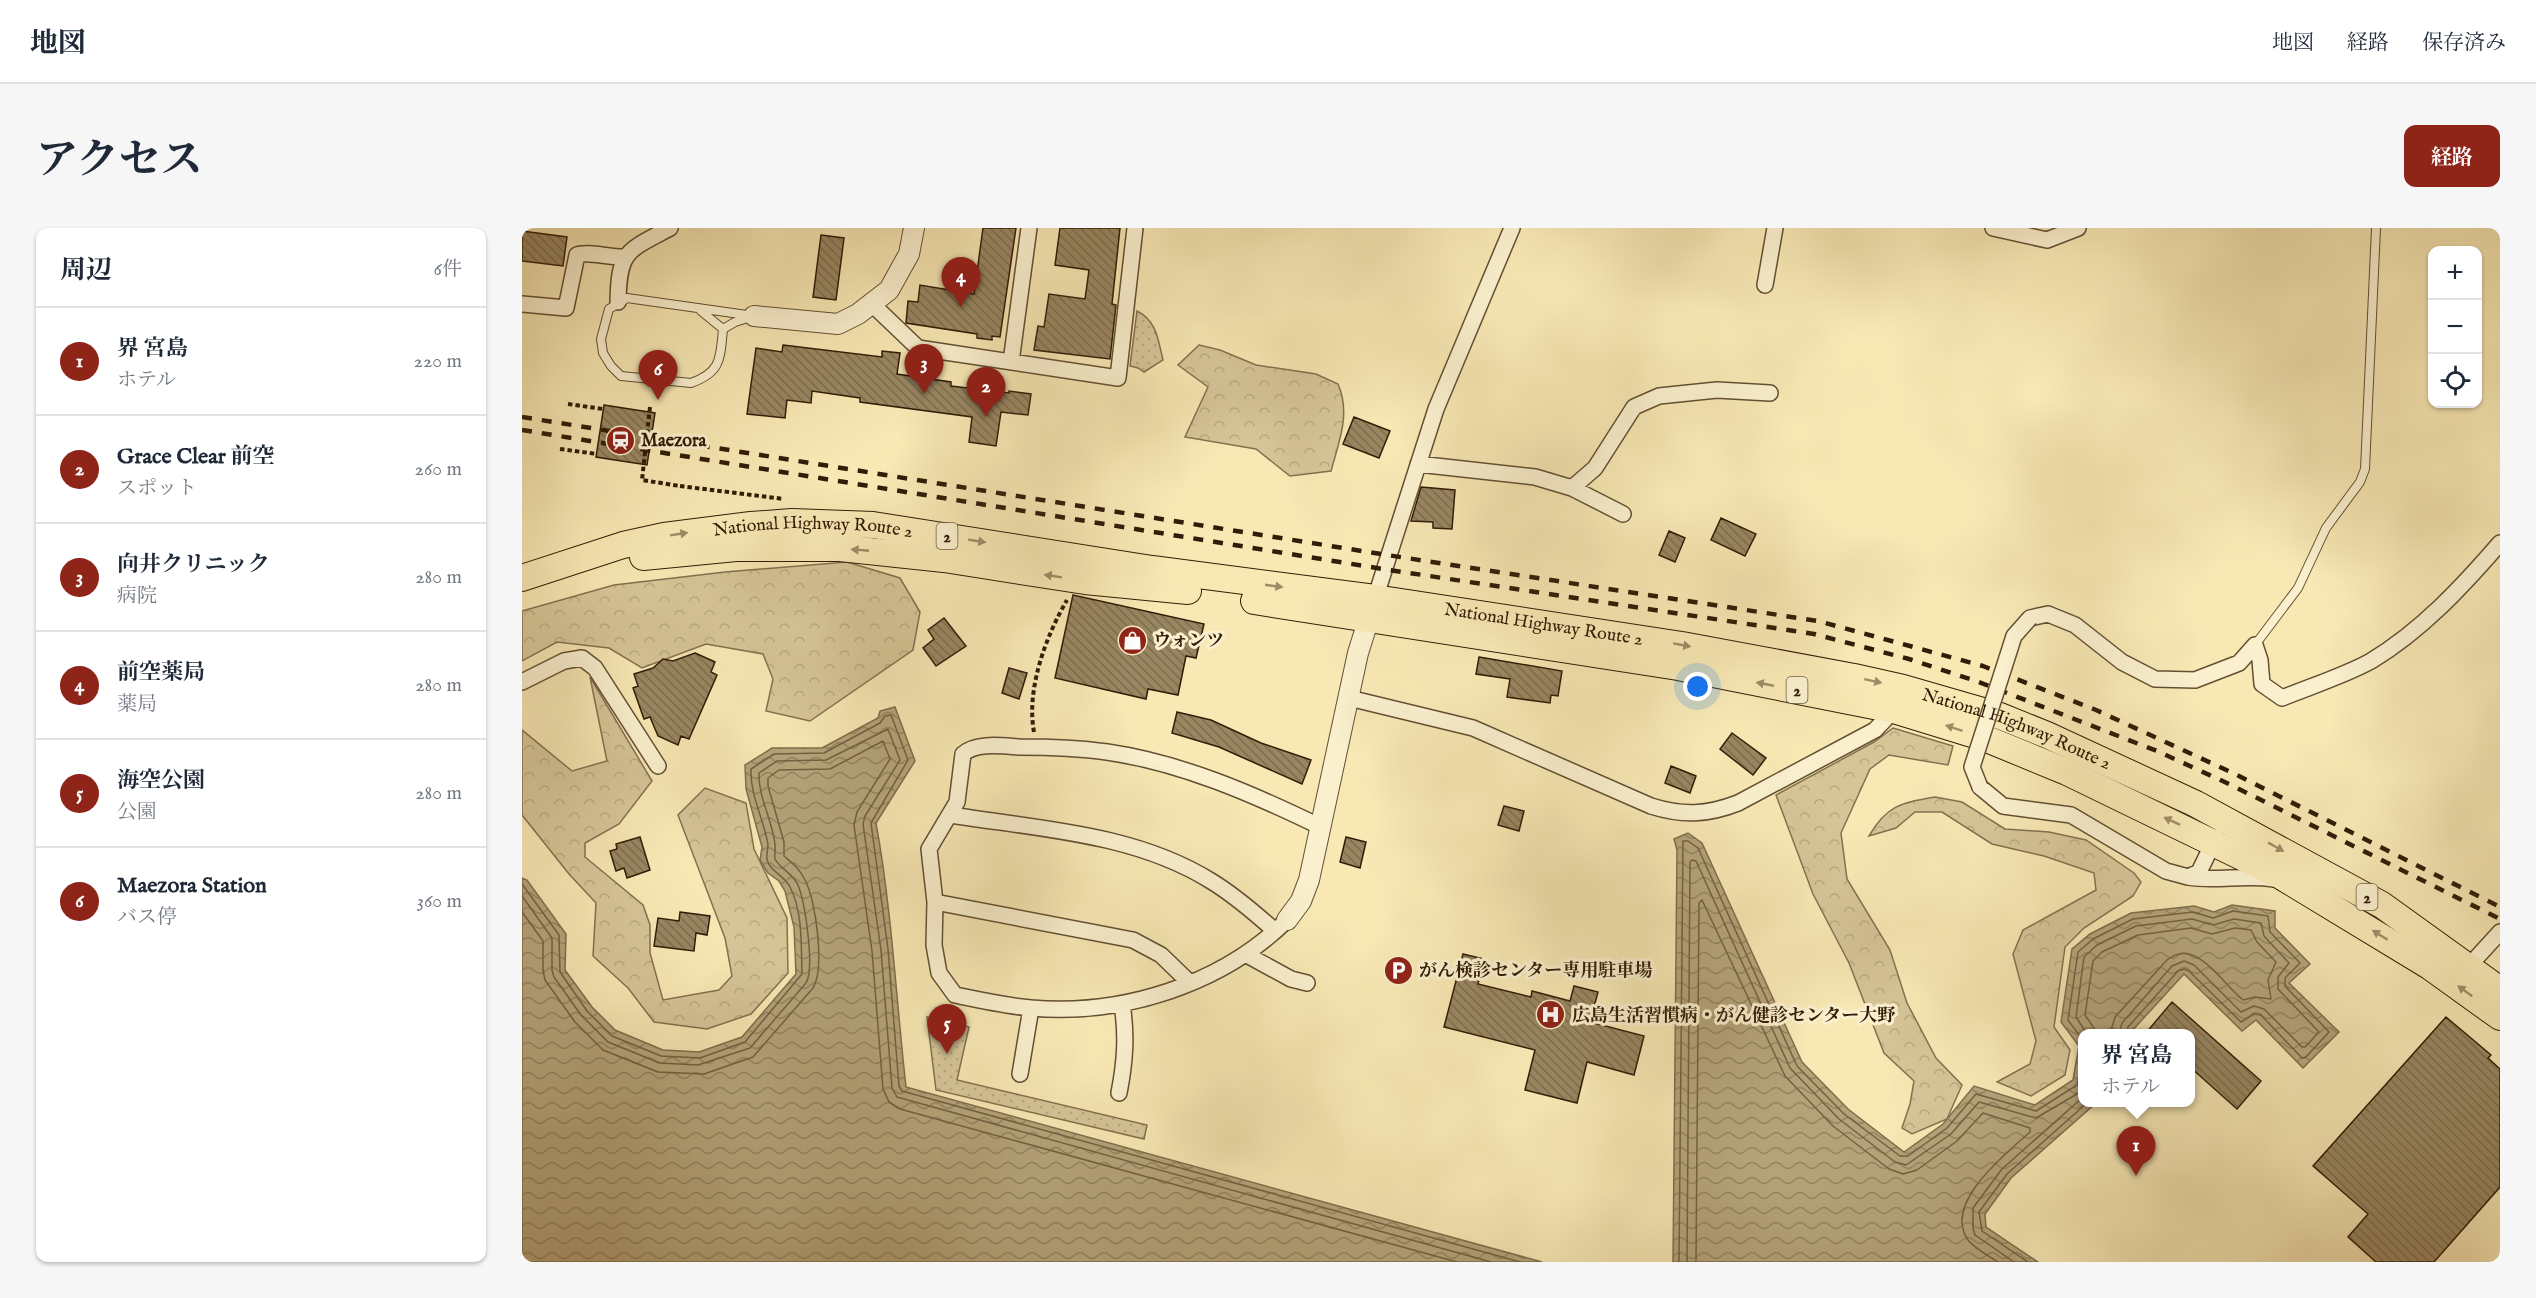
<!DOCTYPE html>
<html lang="ja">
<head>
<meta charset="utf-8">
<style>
	:root { --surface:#fff; --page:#f6f6f7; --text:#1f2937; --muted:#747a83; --line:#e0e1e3; --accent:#8f2418 }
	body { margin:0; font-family:"IM FELL English","Noto Serif JP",serif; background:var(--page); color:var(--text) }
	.controls { position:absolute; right:18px; top:18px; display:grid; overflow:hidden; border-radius:12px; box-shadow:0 2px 4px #0004 }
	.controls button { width:54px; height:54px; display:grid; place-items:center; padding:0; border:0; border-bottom:2px solid var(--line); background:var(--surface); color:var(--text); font:30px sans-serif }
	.you { position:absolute; left:1176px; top:459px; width:21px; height:21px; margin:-15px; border:4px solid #fff; border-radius:50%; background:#1a73e8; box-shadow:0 0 0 9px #1a73e833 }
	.badge { display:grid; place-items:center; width:39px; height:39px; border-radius:50%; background:var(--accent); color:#fff; font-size:20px; font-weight:700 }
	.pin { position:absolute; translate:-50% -50px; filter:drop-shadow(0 2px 3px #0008) }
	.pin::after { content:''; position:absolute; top:32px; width:21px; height:18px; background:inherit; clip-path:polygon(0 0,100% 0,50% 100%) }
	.popup { position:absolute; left:1556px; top:801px; width:117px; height:78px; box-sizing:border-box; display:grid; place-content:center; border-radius:12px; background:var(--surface); filter:drop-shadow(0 2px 4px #0005); font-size:20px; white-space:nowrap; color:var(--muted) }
	.popup b { font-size:22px; color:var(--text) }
	.popup::after { content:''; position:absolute; left:50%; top:100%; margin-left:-12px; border:12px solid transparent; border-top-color:var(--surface) }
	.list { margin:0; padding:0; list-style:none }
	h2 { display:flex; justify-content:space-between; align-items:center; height:78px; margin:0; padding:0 24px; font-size:26px }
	h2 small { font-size:20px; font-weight:400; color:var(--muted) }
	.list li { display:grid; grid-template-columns:39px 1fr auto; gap:18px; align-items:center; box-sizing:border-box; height:108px; padding:0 24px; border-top:2px solid var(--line) }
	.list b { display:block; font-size:22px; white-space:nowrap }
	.list p { margin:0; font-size:20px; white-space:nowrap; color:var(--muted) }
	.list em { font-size:20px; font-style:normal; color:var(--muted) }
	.icon { flex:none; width:33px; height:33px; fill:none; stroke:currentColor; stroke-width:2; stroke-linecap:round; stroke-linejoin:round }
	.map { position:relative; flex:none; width:1978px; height:1034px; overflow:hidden; border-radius:12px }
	header { display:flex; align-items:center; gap:36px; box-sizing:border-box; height:84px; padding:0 30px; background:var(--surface); border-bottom:2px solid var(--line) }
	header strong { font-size:28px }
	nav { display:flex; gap:33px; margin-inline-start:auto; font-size:21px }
	.intro { display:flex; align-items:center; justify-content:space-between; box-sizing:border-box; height:144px; padding:0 36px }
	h1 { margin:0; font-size:42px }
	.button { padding:15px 27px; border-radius:12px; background:var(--accent); color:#fff; font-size:21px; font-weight:700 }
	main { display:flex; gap:36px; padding:0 36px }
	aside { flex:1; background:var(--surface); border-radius:12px; box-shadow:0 2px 4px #0004 }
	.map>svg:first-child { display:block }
</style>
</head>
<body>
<header>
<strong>地図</strong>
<nav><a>地図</a><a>経路</a><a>保存済み</a></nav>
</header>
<div class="intro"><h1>アクセス</h1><a class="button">経路</a></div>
<main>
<aside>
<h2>周辺<small>6件</small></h2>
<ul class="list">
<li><span class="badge">1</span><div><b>界 宮島</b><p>ホテル</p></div><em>220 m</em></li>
<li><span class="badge">2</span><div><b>Grace Clear 前空</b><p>スポット</p></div><em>260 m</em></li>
<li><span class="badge">3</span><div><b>向井クリニック</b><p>病院</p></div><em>280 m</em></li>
<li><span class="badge">4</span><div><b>前空薬局</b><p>薬局</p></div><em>280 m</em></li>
<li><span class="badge">5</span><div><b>海空公園</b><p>公園</p></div><em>280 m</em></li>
<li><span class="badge">6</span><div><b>Maezora Station</b><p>バス停</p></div><em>360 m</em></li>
</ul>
</aside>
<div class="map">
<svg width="1978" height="1034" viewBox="0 0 1978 1034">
	<defs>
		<pattern id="green-dots" width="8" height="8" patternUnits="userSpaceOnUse" patternTransform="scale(1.5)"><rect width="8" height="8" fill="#d6c597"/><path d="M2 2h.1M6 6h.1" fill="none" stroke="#b8a981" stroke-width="1.8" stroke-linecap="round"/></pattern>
		<pattern id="forest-crowns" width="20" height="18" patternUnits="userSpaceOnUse" patternTransform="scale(1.5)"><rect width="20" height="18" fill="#d6c597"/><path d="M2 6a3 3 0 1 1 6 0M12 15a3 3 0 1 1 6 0" fill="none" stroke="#b8a981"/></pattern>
		<pattern id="water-waves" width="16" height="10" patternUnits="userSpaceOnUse" patternTransform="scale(1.5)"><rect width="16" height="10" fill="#b4a379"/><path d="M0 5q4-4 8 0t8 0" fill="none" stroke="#938461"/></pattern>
		<pattern id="building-back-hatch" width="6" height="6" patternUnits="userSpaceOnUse" patternTransform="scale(1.5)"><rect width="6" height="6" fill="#988661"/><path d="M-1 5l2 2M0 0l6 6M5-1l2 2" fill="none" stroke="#7d6d4e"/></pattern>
	</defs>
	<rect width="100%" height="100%" fill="#f7e8b4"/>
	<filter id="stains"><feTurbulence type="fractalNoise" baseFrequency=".00333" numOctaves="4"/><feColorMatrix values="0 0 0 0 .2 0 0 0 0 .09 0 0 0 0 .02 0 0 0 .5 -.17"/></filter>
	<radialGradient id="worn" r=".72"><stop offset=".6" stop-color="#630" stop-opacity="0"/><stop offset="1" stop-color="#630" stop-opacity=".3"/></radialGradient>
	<!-- green -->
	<path fill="url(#green-dots)" stroke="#84704f" stroke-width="1.5" d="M615,83C635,93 636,112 641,132L622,144L616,140L608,138Z
		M405,789L447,799L435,852L625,897L622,911L414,862Z"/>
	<!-- forest -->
	<path fill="url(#forest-crowns)" stroke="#84704f" stroke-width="1.5" d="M677,117L698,122L734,137L794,146L816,156C829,186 817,213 809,243L768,248L734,221L663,209L686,159L656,137Z
		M325,334L378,350L398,384L391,422L288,493L244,483L251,451L241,426L184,416L120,440L87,420L35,414L0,433V383L92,357L203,344Z
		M68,449L130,553L97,596L63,615V629L121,677L128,697V725L141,772L197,762L210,748L203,710L156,587L183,560L224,575L232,621L265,690L266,745L229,786L185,801L132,794L106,760L71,728L74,675L47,646L0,587V502L50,543L85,533Z
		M1371,500L1431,518L1426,537L1367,527L1348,541L1319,605L1325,651L1368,722L1385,775L1414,830L1440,857L1425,891L1390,906L1380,900L1388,876L1392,853L1362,825L1327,735L1291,666L1254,567L1352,514Z
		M1413,569L1440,574L1483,601L1527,604L1564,612L1612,645L1619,654L1611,668L1562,700L1543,719L1532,799L1548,822L1543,847L1509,868L1475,854L1508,836L1514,813L1491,726L1501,702L1574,662L1572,645L1522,628L1470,616L1420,584H1393L1374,600L1347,608C1365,577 1379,575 1413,569Z"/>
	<!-- water -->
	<path fill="url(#water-waves)" stroke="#806d4b" stroke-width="1.5" d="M373,479L393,533L354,595C370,683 374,771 384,859L1020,1034H0V650L5,652L44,706L43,742L70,779L93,802L141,822L177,824L220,809L274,746L272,699L263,663L257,653L246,645L238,632L240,619L224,561L223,537L250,520H300L356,490L358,483Z
		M1166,605L1180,615L1280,834L1326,881L1382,924L1421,896L1452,858L1513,877L1551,852L1557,818L1539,794L1550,721L1568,706L1609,685L1672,678L1692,684L1710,677L1753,683V700L1788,736L1767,755L1817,804L1781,840L1734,792L1720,803L1662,746L1608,805L1560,806V874L1574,875L1489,950L1463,986L1464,999L1516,1034H1151L1155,622L1152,611Z"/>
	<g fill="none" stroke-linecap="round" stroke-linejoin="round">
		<!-- shore -->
		<path stroke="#736040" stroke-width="1.5" d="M0,656L37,707L38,744L65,783L90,808L139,828L178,830L223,814L280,746C279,718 281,684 268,659C263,648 247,643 245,631C244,627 246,622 246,617C242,591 228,568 229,541L252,526L302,525L358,495L363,488L369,487L386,532L349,595L366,721L377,858L380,863L998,1034
			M0,668L30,710V742L32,749L59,787L86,814L138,835L176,837L228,820L284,755C293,741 283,671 275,655C269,645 256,638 253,631C252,627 254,622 253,617C251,593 236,570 237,545L255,533L304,532L366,501L378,532L343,588L341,596L359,722L370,860L375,869L969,1034
			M0,684L21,713V742L23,752L53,794L81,822L136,844L182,846L231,829L291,760C303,741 294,672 283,652C278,641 270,635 262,628V614L246,558V550L257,542L308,541L361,513L368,531L335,584L332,597L350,723L361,861L367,874L378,881L935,1034
			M1565,806L1554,789L1562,729L1575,717L1614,698L1670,691L1691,697L1712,691L1739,695L1742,708L1767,735L1756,749V761L1797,804L1783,819H1780L1742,781L1732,778L1719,784L1672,737L1662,733L1650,738L1600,795L1597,806
			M1576,806L1563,787L1571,733L1580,724L1616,707L1669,700L1690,706L1713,700L1729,702L1735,714L1754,734L1746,752L1749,771L1733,769L1721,772C1701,757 1674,708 1645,732L1593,789L1588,806
			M1560,811L1546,792L1556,724L1571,711L1611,691L1671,684L1691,690L1711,683L1746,688L1748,704L1778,735L1763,750V758L1807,804L1784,829L1780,830L1739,787L1732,786L1719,794L1667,743L1662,741L1656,743L1606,799L1604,806
			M1157,1034L1161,613H1166L1176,620L1275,838L1322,886L1378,928H1386L1425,900L1454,866L1514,883L1555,857L1560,837
			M1165,1034L1168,634L1170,632L1174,633L1268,840L1317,891L1373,934L1384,937L1429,906L1457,874L1514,890L1560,863
			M1174,1034L1177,675L1180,672L1263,848L1311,898L1367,941L1381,946L1395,942L1435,913L1461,885L1508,900V904C1485,925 1420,975 1446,1012C1453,1021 1467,1028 1476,1034
			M1492,1034L1453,1007L1451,1000V980L1480,941L1560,870
			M1506,1034L1460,1003L1457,984L1485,946L1566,874"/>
	</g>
	<!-- building -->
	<path fill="url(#building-back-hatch)" stroke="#321c07" stroke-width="1.5" d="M461,0H494L478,109L470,108V112L455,110V106L384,95L386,73L396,74L398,57L452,66Z
		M538,0H598L590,76L594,77L588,131L512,122L516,98L522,99L527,66L563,71L567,42L533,37Z
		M0,3L45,9L41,38L0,33Z
		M299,7L322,10L314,72L291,69Z
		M261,117L360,129V123L378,125L375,146L429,154V158L487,165V163L509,166L506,187L479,184L474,218L447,214L450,189L338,174V170L290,163L289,175L265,172L263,190L225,186L234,120L260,124Z
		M82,177L133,185L125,237L74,229Z
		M832,189L868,203L857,230L821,216Z
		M899,259L933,262L930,301L911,300V294L889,293Z
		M1199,290L1234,306L1223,328L1189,312Z
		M1147,303L1163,310L1153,334L1137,327Z
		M551,367L682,396L674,430L664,428L656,467L626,461L624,471L533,450Z
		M422,390L444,418L414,438L401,420L412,411L406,402Z
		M173,425L193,434L189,444L195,447L167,511L159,508L156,517L136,508L128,489L122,491L111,460L116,458L112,446L131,440L141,431L151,433Z
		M957,429L1040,443L1036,468L1029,467L1028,475L985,469L988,451L954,446Z
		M487,440L505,445L497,471L480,465Z
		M655,484L689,492L739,515L789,532L780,556L697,519L650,505Z
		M1210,505L1244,530L1231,547L1198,521Z
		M1149,538L1174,548L1168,565L1143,555Z
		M982,578L1002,583L997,603L976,597Z
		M118,609L128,642L105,650L102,640L94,643L88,623L95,621L94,616Z
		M824,609L844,614L838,640L818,634Z
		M158,684L188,688L185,707L174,705L172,723L132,718L136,690L157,693Z
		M941,726L962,731L956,756L1009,769L1010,763L1048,773L1052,758L1076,764L1068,794L1122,808L1112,847L1065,834L1055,875L1003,862L1013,822L922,799Z
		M1650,774L1739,853L1715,881L1668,839V806H1623Z
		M1924,789L1969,827L1966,830L1978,841V959L1912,1034H1854L1826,1009L1846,986L1791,938Z"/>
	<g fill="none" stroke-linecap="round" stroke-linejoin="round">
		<defs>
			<path id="service" d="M105,70L232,88L213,94L201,101C198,130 200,144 169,155L99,148L89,138L81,125L79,111L87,81Z
				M179,83L201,101
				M1733,417L1776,360L1804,300L1838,254L1843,241L1854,0"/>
			<path id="minor" d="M1471,0L1525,12L1556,0
				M1243,57L1253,0
				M96,74C97,22 105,23 148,0
				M0,76L44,80L55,27C65,23 91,30 104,29
				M351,77L396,120L596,150L613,0
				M489,134L507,0
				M896,236L1013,249L1050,260L1101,286
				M1050,260L1073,240L1112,179L1137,168L1195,162L1248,165
				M851,377L914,181L990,0
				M1508,390L1526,386L1553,397L1600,434L1633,451L1673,452L1717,435L1733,417L1738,432L1740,456L1760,470C1787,459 1824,447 1849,433C1899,403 1940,359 1978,315
				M0,454L42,433L60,430L73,440L136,538
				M827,470L951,500L1129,578C1161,588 1185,587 1216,575L1353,502L1372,482
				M1458,559L1481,578L1549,587L1644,643L1666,649L1677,644L1694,609
				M429,587C516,601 612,605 689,653C712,667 733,685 753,703
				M1666,649C1694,654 1723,646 1751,651
				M413,674L611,712L639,727L668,755
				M765,692C699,757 600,788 509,780C484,778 457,772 433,767L417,745L412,717L413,674L407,621L435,574L441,526C454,514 481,518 498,519C527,519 556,520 585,524C660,535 731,566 799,599
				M725,727L769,751L785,755
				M1947,738L1978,704
				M498,846L509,780
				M597,865C603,834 605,808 600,776"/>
			<path id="tertiary" d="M232,88L316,96L336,86L367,62L387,26L392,0
				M765,692L779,673L787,652L836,425L847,390"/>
			<g id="trunk">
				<path d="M121,329L214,320H318L422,331L563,353L666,363"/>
				<path id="s1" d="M0,350L101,317L142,308L229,297L270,294L351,297L630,341L853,370L1160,417L1332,449L1381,460L1478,488L1525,507L1674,576L1860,677L1978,762"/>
				<path d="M732,373L1156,439L1372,482L1460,509L1545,544L1757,647L1907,738L1978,789"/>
			</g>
		</defs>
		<!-- service casing -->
		<use href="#service" stroke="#634f32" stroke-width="10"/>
		<!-- minor casing -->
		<use href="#minor" stroke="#634f32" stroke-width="18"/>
		<!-- tertiary casing -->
		<use href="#tertiary" stroke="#634f32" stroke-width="22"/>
		<!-- trunk casing -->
		<use href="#trunk" stroke="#321c07" stroke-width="28"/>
		<!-- path -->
		<path stroke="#321c07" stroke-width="4" stroke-dasharray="4.5 3" stroke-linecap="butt" d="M46,176L81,181
			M38,221L75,226
			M158,258L262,271
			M512,504C504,461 524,408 545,372"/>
		<!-- service -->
		<use href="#service" stroke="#faf0ce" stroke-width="8"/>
		<!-- minor -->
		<use href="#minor" stroke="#faf0ce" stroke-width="15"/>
		<!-- tertiary -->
		<use href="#tertiary" stroke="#faf0ce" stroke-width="20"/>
		<!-- trunk -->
		<use href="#trunk" stroke="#f7e8b4" stroke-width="26"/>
		<!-- rail -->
		<path stroke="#321c07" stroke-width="4.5" stroke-dasharray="10 10" stroke-linecap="butt" d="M0,189L865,327L1296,393L1461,438L1574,482L1713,546L1978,679
			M0,202L861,341L1292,406L1387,431L1454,453L1635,523L1707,556L1978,691"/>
		<defs>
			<path id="minor-bridge" d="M1458,559L1450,539L1492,408L1508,390"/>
		</defs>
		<!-- minor-bridge casing -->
		<use href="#minor-bridge" stroke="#634f32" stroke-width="18" stroke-linecap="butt"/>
		<!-- path-bridge -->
		<path stroke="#321c07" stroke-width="4" stroke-dasharray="4.5 3" stroke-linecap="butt" d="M128,179L120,252L158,258"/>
		<!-- minor-bridge -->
		<use href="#minor-bridge" stroke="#faf0ce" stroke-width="15"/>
	</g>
	<!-- one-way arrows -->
	<defs><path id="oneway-solid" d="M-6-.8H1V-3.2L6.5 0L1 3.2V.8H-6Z" transform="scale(1.5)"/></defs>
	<g fill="#9e8c66">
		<use href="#oneway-solid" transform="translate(157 306) rotate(-9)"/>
		<use href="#oneway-solid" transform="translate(455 313) rotate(9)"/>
		<use href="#oneway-solid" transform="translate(338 322) rotate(-175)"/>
		<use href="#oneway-solid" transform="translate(531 348) rotate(-171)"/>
		<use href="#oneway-solid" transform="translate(752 358) rotate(8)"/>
		<use href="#oneway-solid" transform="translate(1160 417) rotate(10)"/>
		<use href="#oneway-solid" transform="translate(1351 453) rotate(12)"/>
		<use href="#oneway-solid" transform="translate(1243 456) rotate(-169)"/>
		<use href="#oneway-solid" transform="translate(1432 500) rotate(-162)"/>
		<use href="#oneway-solid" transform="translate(1650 593) rotate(-155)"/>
		<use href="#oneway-solid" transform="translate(1754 619) rotate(29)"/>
		<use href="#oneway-solid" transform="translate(1858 707) rotate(-148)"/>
		<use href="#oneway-solid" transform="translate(1943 763) rotate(-144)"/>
	</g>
	<!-- icons -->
	<defs>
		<symbol id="station-disc" viewBox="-11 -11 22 22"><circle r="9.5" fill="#8f2418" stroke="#faf0ce"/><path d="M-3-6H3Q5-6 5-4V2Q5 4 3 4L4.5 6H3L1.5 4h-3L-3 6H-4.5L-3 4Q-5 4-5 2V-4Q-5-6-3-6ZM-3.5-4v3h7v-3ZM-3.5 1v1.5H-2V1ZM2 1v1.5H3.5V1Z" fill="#fff"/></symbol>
		<symbol id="shop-disc" viewBox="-11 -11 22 22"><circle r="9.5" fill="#8f2418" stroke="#faf0ce"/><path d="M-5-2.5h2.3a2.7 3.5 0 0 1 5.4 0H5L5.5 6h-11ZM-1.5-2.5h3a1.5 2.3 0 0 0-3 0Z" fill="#fff"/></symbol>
		<symbol id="parking-disc" viewBox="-11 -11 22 22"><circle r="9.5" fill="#8f2418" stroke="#faf0ce"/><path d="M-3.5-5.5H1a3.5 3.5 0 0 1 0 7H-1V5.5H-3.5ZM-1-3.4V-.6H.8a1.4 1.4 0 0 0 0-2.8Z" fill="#fff"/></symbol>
		<symbol id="hospital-disc" viewBox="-11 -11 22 22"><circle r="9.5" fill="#8f2418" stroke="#faf0ce"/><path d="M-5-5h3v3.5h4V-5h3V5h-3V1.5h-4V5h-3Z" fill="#fff"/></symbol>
	</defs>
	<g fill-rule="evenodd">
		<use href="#station-disc" x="82" y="196" width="33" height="33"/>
		<use href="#shop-disc" x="594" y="396" width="33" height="33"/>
		<use href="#parking-disc" x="860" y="726" width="33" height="33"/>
		<use href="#hospital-disc" x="1012" y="770" width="33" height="33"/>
	</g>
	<g text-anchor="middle" stroke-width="6" stroke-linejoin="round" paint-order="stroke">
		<!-- shield labels -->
		<g fill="#faf0ce" stroke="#6e5c43" stroke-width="1.5">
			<rect x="414.5" y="295" width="21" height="26" rx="4.5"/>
			<rect x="1264.5" y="449" width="21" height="26" rx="4.5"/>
			<rect x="1834.5" y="656" width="21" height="26" rx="4.5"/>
		</g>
		<g font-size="16" font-weight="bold" fill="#321c07">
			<text x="425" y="314">2</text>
			<text x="1275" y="468">2</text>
			<text x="1845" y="675">2</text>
		</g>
		<!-- poi labels -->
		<g font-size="18" font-weight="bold" fill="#321c07" stroke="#faf0ce" text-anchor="start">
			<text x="119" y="218">Maezora</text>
			<text x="631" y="418">ウォンツ</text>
			<text x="897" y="748">がん検診センター専用駐車場</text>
			<text x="1050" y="793">広島生活習慣病・がん健診センター大野</text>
		</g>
		<!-- street labels -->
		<g font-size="18" fill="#321c07" stroke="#faf0ce">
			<text dy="6" stroke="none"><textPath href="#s1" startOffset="298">National Highway Route 2</textPath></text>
			<text dy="6" stroke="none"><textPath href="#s1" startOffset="1036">National Highway Route 2</textPath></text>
			<text dy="6" stroke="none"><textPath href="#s1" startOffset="1522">National Highway Route 2</textPath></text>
		</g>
	</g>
	<rect width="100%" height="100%" filter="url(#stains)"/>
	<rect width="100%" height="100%" fill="url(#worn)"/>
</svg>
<div class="controls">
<button>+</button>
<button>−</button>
<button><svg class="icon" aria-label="locate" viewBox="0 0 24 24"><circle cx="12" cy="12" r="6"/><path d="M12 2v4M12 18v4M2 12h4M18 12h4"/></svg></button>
</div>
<div class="you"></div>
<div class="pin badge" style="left:1614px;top:948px">1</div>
<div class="popup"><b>界 宮島</b>ホテル</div>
<div class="pin badge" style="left:464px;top:189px">2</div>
<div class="pin badge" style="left:402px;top:166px">3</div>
<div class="pin badge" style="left:439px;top:79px">4</div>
<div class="pin badge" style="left:425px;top:826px">5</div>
<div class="pin badge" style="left:136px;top:172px">6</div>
</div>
</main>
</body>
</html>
